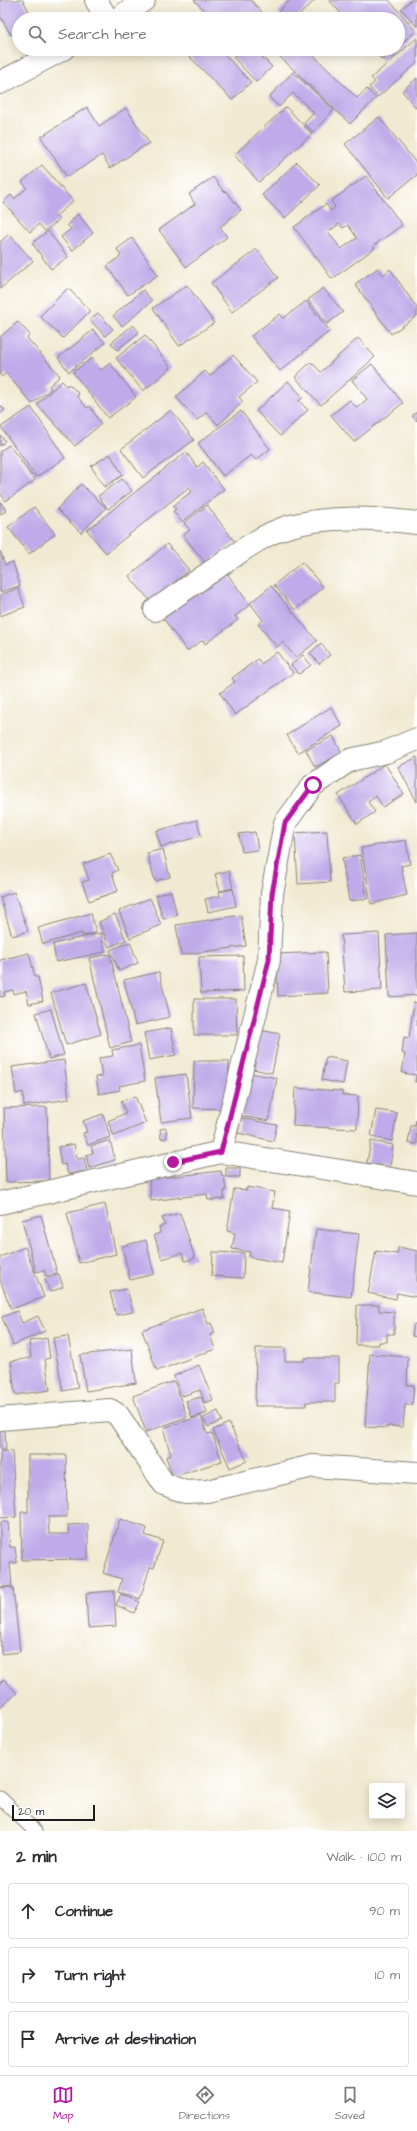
<!DOCTYPE html>
<html lang="en">
<head>
<meta charset="utf-8">
<style>
	:root { --surface:#fff; --page:#f2f2f3; --text:#2b2b33; --muted:#7c7c81; --line:#e1e1e2; --accent:#b5179e }
	body { margin:0; font-family:"Architects Daughter",sans-serif; background:var(--page); color:var(--text) }
	.controls { position:absolute; right:12px; bottom:12px; display:grid; overflow:hidden; border-radius:4px; box-shadow:0 2px 10px #0003 }
	.controls button { width:36px; height:36px; display:grid; place-items:center; padding:0; border:0; border-bottom:1px solid var(--line); background:var(--surface); color:var(--text); font:20px sans-serif }
	.scale { position:absolute; left:12px; bottom:10px; width:83px; box-sizing:border-box; padding-left:4px; border:2px solid #1c1c1c; border-top:0; font-size:11px; line-height:14px; white-space:nowrap; color:#1c1c1c; -webkit-text-stroke:3px #fff; paint-order:stroke }
	.stop { position:absolute; width:12px; height:12px; margin:-9px; border:3px solid #b5179e; border-radius:50%; background:#fff }
	.stop.end { background:#b5179e; border-color:#fff; box-shadow:0 1px 4px #0008 }
	.list { margin:0; padding:0; list-style:none }
	h2 { display:flex; justify-content:space-between; align-items:center; height:52px; margin:0; padding:0 16px; font-size:17px }
	h2 small { font-size:13px; font-weight:400; color:var(--muted) }
	.list li { display:grid; grid-template-columns:26px 1fr auto; gap:12px; align-items:center; box-sizing:border-box; height:56px; margin:0 8px 8px; padding:0 8px; border:1px solid var(--line); border-radius:4px }
	.list b { display:block; font-size:15px; white-space:nowrap }
	.list em { font-size:13px; font-style:normal; color:var(--muted) }
	.icon { flex:none; width:22px; height:22px; fill:none; stroke:currentColor; stroke-width:2; stroke-linecap:round; stroke-linejoin:round }
	.map { position:relative; flex:none; width:417px; height:1831px; overflow:hidden }
	.search { position:absolute; background:var(--surface); box-shadow:0 2px 10px #0003; left:12px; right:12px; top:12px; height:44px; display:flex; align-items:center; gap:10px; box-sizing:border-box; padding:0 14px; border-radius:22px; color:var(--muted); font-size:15px }
	.sheet { height:244px; background:var(--surface) }
	nav { display:flex; justify-content:space-around; align-items:center; box-sizing:border-box; height:56px; border-top:1px solid var(--line); background:var(--surface); font-size:11px; color:var(--muted) }
	nav a { display:grid; justify-items:center; gap:2px }
	nav .on { color:var(--accent) }
	.map>svg:first-child { display:block }
</style>
</head>
<body>
<div class="map">
<svg width="417" height="1831" viewBox="0 0 417 1831">
	<rect width="100%" height="100%" fill="#fff"/>
	<filter id="ink" filterUnits="userSpaceOnUse"><feTurbulence type="fractalNoise" baseFrequency=".025" numOctaves="2"/><feDisplacementMap in="SourceGraphic" scale="8" xChannelSelector="R" yChannelSelector="G"/><feConvolveMatrix kernelMatrix="1 2 1 2 8 2 1 2 1" color-interpolation-filters="sRGB"/></filter>
	<filter id="wash" filterUnits="userSpaceOnUse"><feTurbulence type="fractalNoise" baseFrequency=".012" numOctaves="4" result="noise"/><feDisplacementMap in="SourceGraphic" scale="16" xChannelSelector="R" yChannelSelector="G"/><feGaussianBlur stdDeviation="0.9" result="paint"/><feColorMatrix in="noise" values="0 0 0 0 0 0 0 0 0 0 0 0 0 0 0 0 0 1.4 0 .05"/><feComposite in="paint" operator="in"/></filter>
	<g filter="url(#wash)">
		<rect width="100%" height="100%" fill="#f1ead2"/>
		<g id="blocks">
			<!-- building -->
			<path fill="#bfabe9" fill-rule="evenodd" d="M0,0H23L33,19H19V32L11,35L0,16Z
				M194,0H251L264,15L260,19H212Z
				M290,0H315L295,19H284L278,12Z
				M329,0H389L416,31L398,46V19H346Z
				M411,0H417V27L401,9Z
				M417,38V63L378,97L369,87L375,82L371,78Z
				M196,49H219L251,82L232,100L189,56Z
				M243,49H271L262,57L272,67L256,82L233,57Z
				M278,49H307L357,98L367,89L376,98L350,124L275,52Z
				M373,49H395L382,60Z
				M293,72L334,110L313,132L304,123L314,113L293,93L279,107L269,97Z
				M417,78V109L402,91Z
				M87,107L99,126L126,108L149,143L110,168L102,155L67,177L41,137Z
				M286,107L312,134L259,182L234,155Z
				M379,117L417,164V175L388,198L345,144Z
				M297,162L320,185L285,218L262,195Z
				M42,165L73,201L56,216L59,220L45,231L39,224L30,232L3,202L11,195L14,199L27,188L22,182Z
				M366,176L402,225L373,246L375,248L332,279L294,227L326,204L331,211L335,207L331,201ZM339,224L343,228L348,225L357,238L341,249L328,232Z
				M213,177L224,192L226,191L241,210L220,227L227,237L186,267L159,230L195,204L189,194Z
				M78,214L93,233L72,251L61,237L71,229L67,225Z
				M48,231L68,257L51,269L32,243Z
				M9,234L33,261L0,289V242Z
				M132,238L158,275L128,295L107,266L121,256L117,249Z
				M257,249L278,278L232,312L211,283Z
				M378,268L383,275L390,269L417,308V316L391,334L355,284Z
				M187,285L214,323L179,346L153,308Z
				M68,288L90,311L63,338L40,316Z
				M323,288L343,312L327,324L308,300Z
				M143,290L152,301L122,326L113,316Z
				M306,301L330,331L280,371L251,336L280,314L284,318Z
				M98,313L113,329L105,336L90,320Z
				M18,322L30,335L27,338L60,376L49,386L51,389L32,404L6,373L2,377L0,375V337Z
				M133,325L139,332L117,350L111,343Z
				M93,330L105,343L69,372L58,358Z
				M145,335L171,368L143,391L116,358Z
				M358,338L375,357L321,405L295,377L311,362L321,372Z
				M233,355L257,382L239,397L243,402L218,425L207,412L197,420L176,397L205,371L210,376Z
				M92,358L101,370L110,363L136,397L108,418L73,372Z
				M372,364L403,403L354,442L331,415L350,400L357,408L367,399L352,380Z
				M62,381L67,386L69,384L79,394L77,396L87,408L90,406L101,424L75,446L37,404Z
				M288,381L303,397L299,401L308,410L280,436L256,411Z
				M0,405L5,410L0,414Z
				M31,407L65,458L36,477L1,427Z
				M171,410L194,440L143,478L121,449Z
				M241,411L270,449L256,460L251,455L223,476L198,443Z
				M417,412V421L412,416Z
				M0,435L5,441L0,446Z
				M9,445L35,480L6,501L0,493V451Z
				M186,452L197,467L203,462L224,489L182,522L173,511L176,509L173,506L192,491L189,487L106,553L87,530Z
				M110,454L123,475L104,487L91,466Z
				M122,479L132,491L108,509L98,496Z
				M81,484L106,508L81,533L57,509Z
				M0,501L6,511L0,514Z
				M207,505L235,542L206,564L183,535L190,530L184,523Z
				M34,507L55,534L29,554L8,527Z
				M167,544L189,570L151,602L129,576Z
				M0,551L5,565L13,562L20,586L0,592Z
				M302,562L323,587L295,610L274,585Z
				M223,568L250,605L235,616L238,620L205,644L203,640L187,651L160,614Z
				M271,586L317,641L296,658L283,642L277,647L258,624L263,620L250,603Z
				M18,588L25,607L0,616V595Z
				M321,643L330,655L319,664L310,653Z
				M277,652L293,673L235,715L220,693L235,682L232,678L258,659L261,664Z
				M303,655L311,665L299,674L291,665Z
				M331,707L342,726L298,753L287,735Z
				M333,736L342,753L315,767L306,750Z
				M417,757V802L398,767Z
				M385,764L404,794L383,807L376,796L368,802L375,812L357,824L338,795Z
				M197,820L201,836L161,847L156,831Z
				M327,831L330,882L298,884L295,833Z
				M255,832L258,850L242,852L239,834Z
				M406,840L410,864L401,866L407,895L371,904L361,848Z
				M163,849L170,877L155,881L147,853Z
				M110,854L118,870L112,873L118,891L89,901L82,882L89,880L83,864Z
				M360,855L367,899L349,901L342,858Z
				M229,871L233,888L220,891L215,874Z
				M233,889L236,906L208,912L205,899L220,896L219,892Z
				M171,891L177,915L163,919L156,895Z
				M14,892L28,931L12,936L0,897Z
				M150,898L161,925L130,938L119,911Z
				M91,913L96,933L83,936L82,933L43,944L38,928Z
				M115,914L126,940L109,947L99,922Z
				M241,915L246,946L181,955L176,925Z
				M101,933L105,952L56,962L53,944Z
				M379,933L382,990L345,992L341,935Z
				M417,933V995L389,997L386,935Z
				M130,942L138,963L119,971L110,950Z
				M326,952L328,993L278,996L276,954Z
				M29,953L35,977H38L43,1001L29,1004L26,991L14,994L13,990L4,992L5,996L0,997V960Z
				M110,954L131,1042L110,1048L89,958Z
				M243,956L244,991L201,993L199,957Z
				M159,972L170,1017L135,1025L124,980Z
				M86,983L101,1034L66,1045L51,993Z
				M194,999H236L237,1035H194Z
				M414,1002L417,1003V1082H415L416,1075L402,1073L405,1054L402,1053L404,1037L409,1038Z
				M51,1009L64,1055L49,1059L36,1013Z
				M171,1028L176,1055L149,1060L144,1033Z
				M260,1030L280,1034L272,1073L253,1069Z
				M139,1045L145,1081L119,1086L120,1090L99,1094L96,1077L102,1076L99,1058L113,1056L112,1050Z
				M326,1057L347,1061L343,1084L322,1080Z
				M64,1060L69,1099L24,1106L23,1092L16,1094L12,1067Z
				M194,1061H229L228,1109L193,1108Z
				M250,1073L277,1078L269,1121L241,1116Z
				M186,1074L192,1118L161,1122L155,1078Z
				M295,1088L342,1091V1095L358,1096L357,1129L293,1126Z
				M135,1096L146,1123L114,1136L108,1121L126,1113L121,1101Z
				M47,1107L49,1181L6,1182L4,1108Z
				M376,1110L397,1113L392,1141L371,1136Z
				M103,1114L110,1137L88,1145L83,1133L87,1132L83,1121Z
				M241,1118L277,1125L273,1141L238,1133Z
				M416,1120L417,1144L408,1143L411,1126H415Z
				M166,1128L167,1138L161,1139L160,1129Z
				M110,1140L115,1160L89,1168L86,1155L93,1153L91,1146Z
				M371,1141L393,1145L390,1167L367,1163Z
				M74,1144L77,1159L84,1158L87,1171L68,1174L65,1164L61,1165L58,1147Z
				M226,1168H240V1177H226Z
				M221,1171L222,1176H224L226,1191H224V1199L208,1200L207,1194L151,1201L149,1179Z
				M247,1187L275,1192L272,1208L290,1211L282,1263L249,1257L250,1252L232,1249L235,1233L227,1231L234,1189L247,1190Z
				M105,1204L116,1254L79,1263L67,1213Z
				M180,1213L195,1258L185,1261L182,1253L162,1259L154,1235L160,1233L159,1227L165,1225L162,1218Z
				M41,1215L57,1273L46,1276L44,1270L36,1272L22,1220Z
				M316,1229L359,1234L351,1297L308,1292Z
				M146,1240L154,1274L130,1280L122,1246Z
				M25,1247L44,1297L11,1309L0,1280V1257Z
				M399,1247L417,1251V1297L397,1293L396,1299L368,1293L376,1251L397,1254Z
				M213,1252L244,1253L243,1278L212,1276Z
				M59,1274L63,1287L50,1292L45,1279Z
				M127,1289L133,1312L116,1315L110,1292Z
				M357,1305H379V1311L394,1312V1334H387V1342H379V1345H356Z
				M202,1308L208,1324L211,1323L215,1333L210,1335L215,1349L157,1371L142,1330Z
				M17,1311L22,1323L38,1316L45,1331L13,1345L2,1317Z
				M414,1324H417V1337L412,1336Z
				M68,1336L78,1388L63,1391L53,1338Z
				M47,1338L50,1358L45,1359L50,1390L15,1395L11,1361L31,1358L29,1341Z
				M256,1348H285V1361H304V1358H339V1383H335V1402H306V1406H255Z
				M132,1349L136,1383L86,1391L80,1355Z
				M370,1354L408,1357L407,1385H414L412,1405H405L403,1427L387,1426V1428L365,1427Z
				M199,1365L213,1400L205,1403L200,1390L182,1396L174,1376Z
				M174,1381L187,1417L146,1432L133,1396Z
				M201,1397L207,1413L192,1418L186,1401Z
				M218,1411L222,1421L208,1427L203,1418Z
				M201,1416L207,1434L212,1433L222,1461L173,1477L166,1457L171,1455L163,1428Z
				M229,1423L247,1461L230,1468L213,1430Z
				M0,1429H5L6,1450H0Z
				M12,1451L16,1517L0,1518V1452Z
				M28,1455H66L67,1517H48L49,1534H69L68,1525L88,1524V1559L22,1560L21,1512H28Z
				M120,1519L147,1528L145,1535L163,1541L154,1568L150,1567L140,1599L118,1592L122,1579L103,1573Z
				M0,1522H8L10,1547H15L17,1563H10L12,1587H0Z
				M13,1587L20,1652L1,1654L0,1588Z
				M114,1591L116,1626L88,1628L86,1593Z
				M121,1594L140,1602L134,1613L116,1605Z
				M4,1679L17,1693L0,1708V1683Z"/>
		</g>
	</g>
	<g filter="url(#ink)">
		<use href="#blocks" fill-opacity="0" stroke="#868377" stroke-width="1"/>
		<g fill="none" stroke-linecap="round" stroke-linejoin="round">
			<defs>
				<path id="service" d="M0,1798L35,1831"/>
				<path id="minor" d="M96,0L107,19
					M117,19L144,0
					M0,83L63,49
					M155,610C178,594 202,578 225,562C244,549 265,534 287,527C328,515 374,518 417,523
					M221,1152L269,960L272,894L285,823L313,785L350,760L386,752L417,739
					M0,1203L221,1152L417,1183
					M0,1419L110,1410L118,1415L164,1484L185,1492L207,1491L313,1466L417,1473"/>
			</defs>
			<!-- service casing -->
			<use href="#service" stroke="#868377" stroke-width="15"/>
			<!-- minor casing -->
			<use href="#minor" stroke="#868377" stroke-width="24"/>
			<!-- service -->
			<use href="#service" stroke="#fff" stroke-width="13"/>
			<!-- minor -->
			<use href="#minor" stroke="#fff" stroke-width="22"/>
		</g>
	</g>
	<g fill="none" stroke-linecap="round" stroke-linejoin="round" filter="url(#ink)">
		<!-- route -->
		<path stroke="#b5179e" stroke-width="5" d="M173,1162L221,1152L269,960L272,894L285,823L313,785"/>
	</g>
</svg>
<div class="controls">
<button><svg class="icon" aria-label="layers" viewBox="0 0 24 24"><path d="M12 4l9 5-9 5-9-5zM3 14l9 5 9-5"/></svg></button>
</div>
<div class="scale">20 m</div>
<div class="stop" style="left:313px;top:785px"></div>
<div class="stop end" style="left:173px;top:1162px"></div>
<div class="search"><svg class="icon" aria-label="search" viewBox="0 0 24 24"><circle cx="10" cy="10" r="6"/><path d="M15 15l6 6"/></svg>Search here</div>
</div>
<section class="sheet">
<h2>2 min<small>Walk · 100 m</small></h2>
<ul class="list">
<li><svg class="icon" aria-label="ahead" viewBox="0 0 24 24"><path d="M12 20V5M6 11l6-6 6 6"/></svg><div><b>Continue</b></div><em>90 m</em></li>
<li><svg class="icon" aria-label="right" viewBox="0 0 24 24"><path d="M7 20v-9h11M14 6l5 5-5 5"/></svg><div><b>Turn right</b></div><em>10 m</em></li>
<li><svg class="icon" aria-label="arrive" viewBox="0 0 24 24"><path d="M6 21V4h12l-3 4 3 4H6"/></svg><div><b>Arrive at destination</b></div></li>
</ul>
</section>
<nav>
<a class="on"><svg class="icon" aria-label="map" viewBox="0 0 24 24"><path d="M3 6l6-2 6 2 6-2v14l-6 2-6-2-6 2zM9 4v14M15 6v14"/></svg>Map</a>
<a><svg class="icon" aria-label="directions" viewBox="0 0 24 24"><path d="M12 3l9 9-9 9-9-9zM9 14v-3h6M13 9l2 2-2 2"/></svg>Directions</a>
<a><svg class="icon" aria-label="saved" viewBox="0 0 24 24"><path d="M7 4h10v16l-5-4-5 4z"/></svg>Saved</a>
</nav>
</body>
</html>
